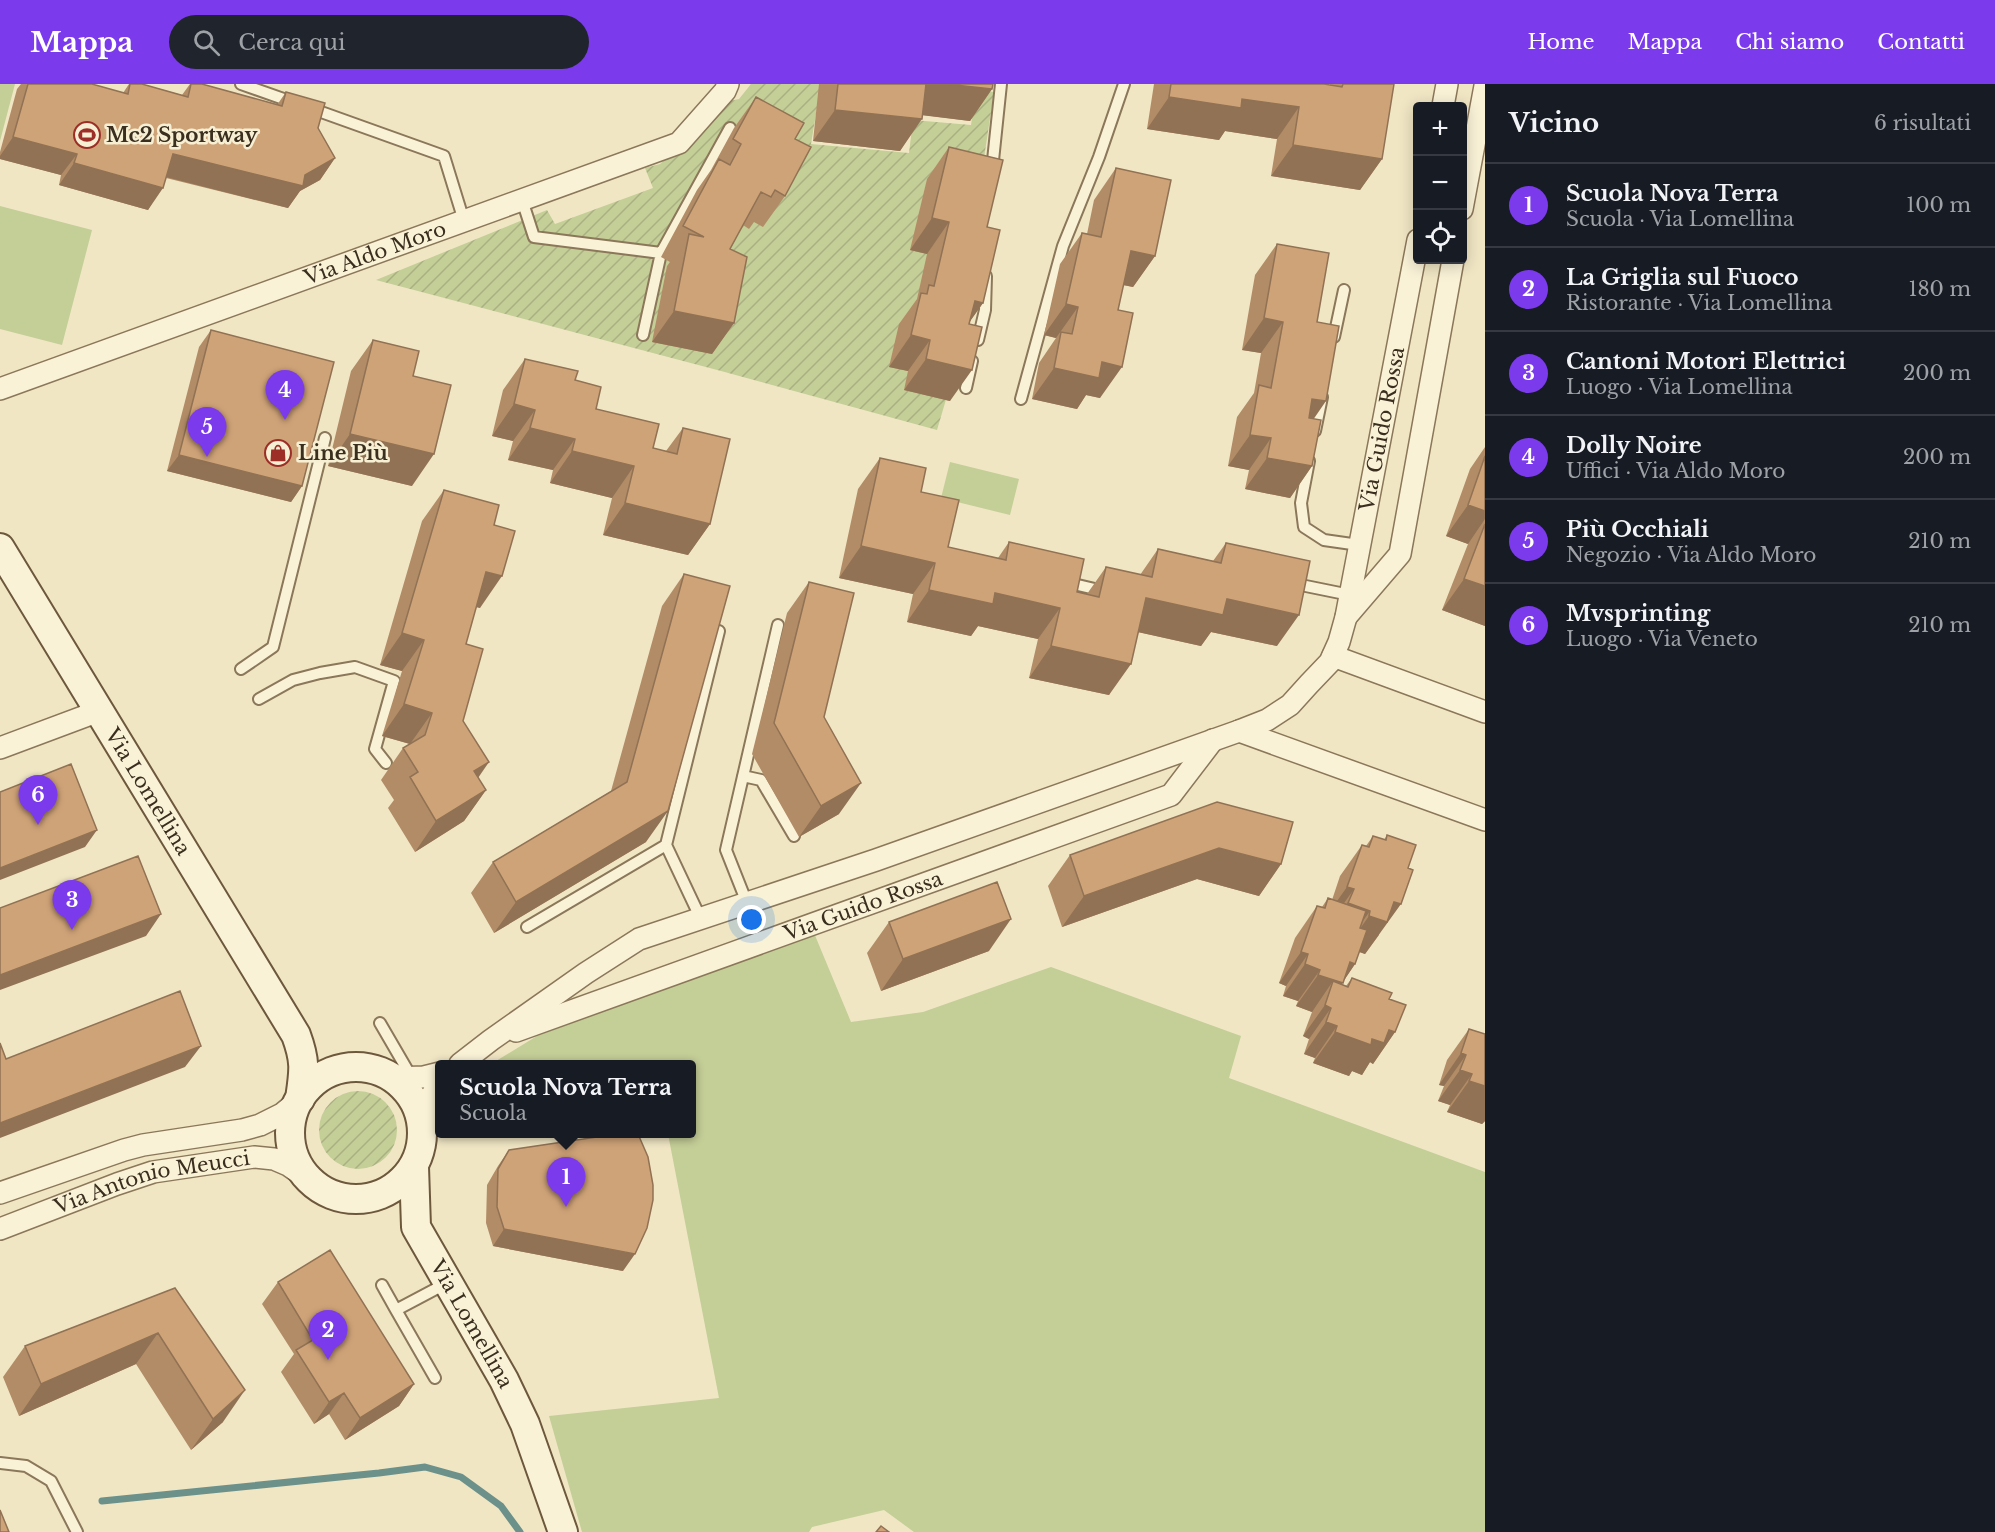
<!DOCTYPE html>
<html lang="it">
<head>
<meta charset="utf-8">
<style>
	:root { --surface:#171b24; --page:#20242c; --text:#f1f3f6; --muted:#9ea1a6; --line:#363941; --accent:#7c3aed }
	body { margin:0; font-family:"Libre Baskerville",serif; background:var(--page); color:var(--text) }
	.controls { position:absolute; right:18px; top:18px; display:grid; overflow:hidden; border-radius:6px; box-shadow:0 3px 15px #0003 }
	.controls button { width:54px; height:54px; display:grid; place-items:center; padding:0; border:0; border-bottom:2px solid var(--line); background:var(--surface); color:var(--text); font:30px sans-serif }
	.you { position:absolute; left:752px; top:836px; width:21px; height:21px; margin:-15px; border:4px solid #fff; border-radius:50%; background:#1a73e8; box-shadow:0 0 0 9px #1a73e833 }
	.badge { display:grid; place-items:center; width:39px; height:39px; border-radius:50%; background:var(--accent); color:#fff; font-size:20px; font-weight:700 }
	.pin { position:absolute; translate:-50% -50px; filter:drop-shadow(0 2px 3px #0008) }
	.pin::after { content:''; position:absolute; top:32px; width:21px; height:18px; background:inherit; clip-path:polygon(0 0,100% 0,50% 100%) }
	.popup { position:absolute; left:435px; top:976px; width:261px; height:78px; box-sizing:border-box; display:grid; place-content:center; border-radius:6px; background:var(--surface); filter:drop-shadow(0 2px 4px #0005); font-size:20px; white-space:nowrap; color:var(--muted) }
	.popup b { font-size:22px; color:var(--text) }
	.popup::after { content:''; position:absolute; left:50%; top:100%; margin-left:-12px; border:12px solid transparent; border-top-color:var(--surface) }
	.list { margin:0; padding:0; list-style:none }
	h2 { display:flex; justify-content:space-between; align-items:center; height:78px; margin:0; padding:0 24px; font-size:26px }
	h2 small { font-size:20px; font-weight:400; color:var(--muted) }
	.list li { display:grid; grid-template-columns:39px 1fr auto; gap:18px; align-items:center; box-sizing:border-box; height:84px; padding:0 24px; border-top:2px solid var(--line) }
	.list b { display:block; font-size:22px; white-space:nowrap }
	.list p { margin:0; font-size:20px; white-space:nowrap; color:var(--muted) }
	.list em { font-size:20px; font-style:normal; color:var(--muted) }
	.icon { flex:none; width:33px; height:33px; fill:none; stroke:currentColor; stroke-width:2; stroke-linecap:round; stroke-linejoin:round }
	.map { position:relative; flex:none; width:1485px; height:1448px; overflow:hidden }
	header { display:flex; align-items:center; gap:36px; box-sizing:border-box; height:84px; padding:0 30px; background:var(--accent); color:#fff }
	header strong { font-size:28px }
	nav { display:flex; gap:33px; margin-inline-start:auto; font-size:21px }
	.search { width:420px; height:54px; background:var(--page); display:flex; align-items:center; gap:15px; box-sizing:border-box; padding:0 21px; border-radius:33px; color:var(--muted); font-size:22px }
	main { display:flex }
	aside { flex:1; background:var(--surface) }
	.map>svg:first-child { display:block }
</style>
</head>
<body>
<header>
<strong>Mappa</strong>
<div class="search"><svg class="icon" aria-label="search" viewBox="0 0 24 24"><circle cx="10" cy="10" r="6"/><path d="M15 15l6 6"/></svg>Cerca qui</div>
<nav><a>Home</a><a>Mappa</a><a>Chi siamo</a><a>Contatti</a></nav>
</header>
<main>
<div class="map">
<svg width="1485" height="1448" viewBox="0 0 1485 1448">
	<defs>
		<pattern id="garden-furrows" width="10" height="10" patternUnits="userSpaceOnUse" patternTransform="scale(1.5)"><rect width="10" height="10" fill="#c4ce97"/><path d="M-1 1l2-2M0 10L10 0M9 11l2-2" fill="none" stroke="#a9b182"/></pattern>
	</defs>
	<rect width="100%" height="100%" fill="#f0e6c4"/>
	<!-- park -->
	<path fill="#c4ce97" d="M0,0H15L0,57Z
		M0,122L92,146L62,261L0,245Z
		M950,378L1019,395L1010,431L941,414Z
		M814,849L851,938L923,928L1051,883L1241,952L1229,994L1485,1088V1448H914L884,1426L812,1443L809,1448H582L549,1332L719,1314L668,1050H692V980H491L537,952Z"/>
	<!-- garden -->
	<path fill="url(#garden-furrows)" d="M751,0H821L811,60L909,69L913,36L971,41L976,6L994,8L981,94L976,214L937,346L721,287L376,196L547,126L555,140L653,104L645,84L660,80L725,18L739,15Z
		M319 1046a39 39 0 1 1 78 0a39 39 0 1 1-78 0Z"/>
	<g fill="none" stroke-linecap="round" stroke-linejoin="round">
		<!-- stream -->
		<path stroke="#6c918b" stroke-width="7" d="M102,1417L379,1389L425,1383L461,1393L501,1422L520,1448"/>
		<defs>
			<path id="lane" d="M241,0L295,19
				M310,24L444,72L464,137
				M992,86L1001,0
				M522,116L534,153L661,169L643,251
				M661,169L730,44
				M1334,253L1344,206
				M978,256L985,226L986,192
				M966,304L972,277
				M1021,315L1063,162L1099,73L1124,0
				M1315,347L1322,313
				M1309,377L1301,419L1304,443L1324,456L1359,461
				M1065,498L1099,506L1105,504
				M1291,499L1350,511
				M241,585L273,563L325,354
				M259,615L293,596L320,589L355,583L394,597L375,665L386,679
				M743,692L761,696L794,752
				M666,761L719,547
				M747,819L726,766L778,541
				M527,843L666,761L700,833
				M380,939L412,994
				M382,1201L396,1226
				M435,1294L396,1226L447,1199
				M0,1379L26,1382L51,1397L77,1448"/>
			<g id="street">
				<path d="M1443,22L1447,0"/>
				<path d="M1462,125L1485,2"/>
				<path id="s1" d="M0,305L679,59L725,7L728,0"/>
				<path d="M1346,533L1400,470L1453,176"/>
				<path d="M1333,572L1485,628"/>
				<path d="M1239,647L1485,736"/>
				<path d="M0,664L99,627"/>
				<path id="s2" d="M516,947L1171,711L1213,656"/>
				<path id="s3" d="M460,980L491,956L586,889L639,855L876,776L1239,647L1267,636L1290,621L1309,600L1330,578L1339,558L1346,533L1418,156"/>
				<path d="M393,994L424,993L440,989"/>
				<path d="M423,1045L427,1020L440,996"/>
				<path d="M0,1109L124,1066L143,1061L242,1046L260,1041L282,1030L300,1015"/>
				<path id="s4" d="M0,1145L117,1100L153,1088L254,1073L274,1075L288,1081L305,1093"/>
			</g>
			<g id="secondary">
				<path id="s5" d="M0,464L296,951C306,978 304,987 300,1015"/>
				<circle cx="356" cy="1049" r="66"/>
				<path id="s6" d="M414,1083L416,1143L504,1296L525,1340L563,1448"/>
			</g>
		</defs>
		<!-- lane casing -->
		<use href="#lane" stroke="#8b7759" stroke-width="14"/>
		<!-- street casing -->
		<use href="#street" stroke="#8b7759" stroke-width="24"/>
		<!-- secondary casing -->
		<use href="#secondary" stroke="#6d583c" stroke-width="32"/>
		<!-- lane -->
		<use href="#lane" stroke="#faf2d7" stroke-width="10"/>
		<!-- street -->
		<use href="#street" stroke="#faf2d7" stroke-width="21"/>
		<!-- secondary -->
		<use href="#secondary" stroke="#faf2d7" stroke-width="28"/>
	</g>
	<!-- wall -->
	<path fill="#b28c67" d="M21,0H92L123,9L129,0H142L182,11L190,0H202L277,21L286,8L318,44L335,74L320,96L300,107L288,124L166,94L148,126L59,101L61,91L0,75V68L17,5Z
		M819,0H993L992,5L970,37L923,31L900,67L813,57Z
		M1154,0H1324L1330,1V0H1394L1382,75L1360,106L1271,92L1277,55L1225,47L1219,56L1147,45Z
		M756,13L795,55L785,112L763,143L754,138L749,145L743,141L730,165L734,239L712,270L652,258L667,182L670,178L661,173L697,106L711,86L734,44Z
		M949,63L987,143L983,219L970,237L950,317L904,306L908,287L889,283L899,240L917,215L927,170L910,166L927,95Z
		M1116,84L1155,172L1133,203L1123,201L1100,314L1086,311L1077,325L1032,315L1039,279L1056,254L1044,251L1060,180L1082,149L1087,150L1094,116Z
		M1277,160L1317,238L1312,382L1290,414L1245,405L1249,386L1228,382L1237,333L1254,309L1261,269L1242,266L1255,191Z
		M211,246L302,402L291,418L167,387L199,263Z
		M373,256L413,292L412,402L328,382L351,287Z
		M525,275L575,296L596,325L653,364L666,367L683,344L710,440L688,471L603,451L612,414L550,399L553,386L508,376L513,357L492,352L503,306Z
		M1485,363V542L1442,526L1468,460L1446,452L1470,385Z
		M880,374L921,408L948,463L998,474L1009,458L1077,508L1087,510L1106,483L1140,491L1158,465L1213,477L1226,459L1277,562L1211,548L1201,562L1138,548L1109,611L1029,594L1038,555L978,542L971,552L907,538L913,510L839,494L858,405Z
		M444,406L494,441L480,524L476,523L466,560L463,637L478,694L486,706L464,737L415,768L388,724L394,716L381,696L403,664L410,660L382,652L402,587L380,581L422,437Z
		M684,490L646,758L494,849L471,809L493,778L611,707L662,522Z
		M809,498L824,633L839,730L799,753L752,670L787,529Z
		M1387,751L1379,851L1365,870L1359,868L1355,880L1344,896L1342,900L1346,902L1352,894L1389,915L1395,948L1373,980L1370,978L1362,991L1352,987L1349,992L1313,979L1315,974L1304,970L1309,955L1303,952L1312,928L1296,922L1298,917L1283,912L1286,902L1279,899L1295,854L1317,822L1322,823L1328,814L1332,816L1340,792L1362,761L1366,762L1373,752L1384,756Z
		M1070,771L1281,780L1259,812L1197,795L1062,843L1048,802Z
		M889,838L989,867L881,907L867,869Z
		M1469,945L1485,950V1037L1482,1040L1447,1028L1450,1021L1438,1017L1444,1002L1439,1001L1447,976Z
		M509,1066L623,1187L493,1162L486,1139L487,1101L498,1082Z
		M278,1198L414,1300L399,1322L345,1356L329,1330L314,1340L281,1288L294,1270L262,1220Z
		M175,1204L223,1338L191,1366L136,1280L19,1332L3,1293L25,1262Z"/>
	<!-- shaded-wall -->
	<path fill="#917254" d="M925,0H946L992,5L970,37L904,29Z
		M1169,13L1242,15L1299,23L1277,55L1225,47L1219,56L1147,45Z
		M835,26L922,35L900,67L813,57Z
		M13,53L77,70L61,91L0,75V72Z
		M1293,61L1382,75L1360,106L1271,92Z
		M173,70L305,91L335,74L320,96L300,107L288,124L158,91Z
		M74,79L163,104L148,126L59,101Z
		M932,134L949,138L927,170L910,166Z
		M1131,167L1155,172L1133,203L1109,198Z
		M975,217L983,219L961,250Z
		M1066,220L1078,223L1056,254L1044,251Z
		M674,227L734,239L712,270L652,258Z
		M1264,234L1283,238L1261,269L1242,266Z
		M911,251L930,256L908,287L889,283Z
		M926,275L972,286L950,317L904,306Z
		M1102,278L1122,283L1100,314L1086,311L1077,325L1032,315L1054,284Z
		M1312,315L1326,317L1304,349Z
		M514,320L535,326L513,357L492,352Z
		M530,344L575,355L553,386L508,376Z
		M350,350L434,370L412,402L328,382Z
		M1250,351L1271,354L1249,386L1228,382Z
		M572,367L634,382L612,414L550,399Z
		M179,371L302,402L291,418L167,387Z
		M1267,374L1312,382L1290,414L1245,405Z
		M625,419L710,440L688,471L603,451Z
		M1468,421L1485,427V435L1468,460L1446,452Z
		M861,462L935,479L913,510L839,494Z
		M486,488L502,492L480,524L464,519Z
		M1464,495L1485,502V542L1442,526Z
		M929,506L995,509L1060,524L1038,555L978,542L971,552L907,538Z
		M1146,514L1227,515L1299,531L1277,562L1211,548L1201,562L1124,545Z
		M402,549L424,556L402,587L380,581Z
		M1051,562L1131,580L1109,611L1029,594Z
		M404,620L432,629L410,660L382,652Z
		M489,678L467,710L474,687Z
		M861,699L839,730L799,753L821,722Z
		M486,706L464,737L415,768L436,737Z
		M668,727L646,758L494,849L516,818Z
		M97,746L85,763L0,796V784Z
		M1219,764L1281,780L1259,812L1197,795L1062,843L1084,812Z
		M1347,803L1354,805L1332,836L1325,834Z
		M1394,818L1401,820L1365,870L1347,863L1369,832Z
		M1348,819L1370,827L1348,858L1326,851Z
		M161,830L146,852L0,906V891Z
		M1011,835L989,867L881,907L903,875Z
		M1301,868L1308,870L1286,902L1279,899Z
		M1350,878L1355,880L1327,922L1331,924L1309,955L1303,952L1325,921L1333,897L1312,928L1296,922L1318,891Z
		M1305,880L1320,886L1298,917L1283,912Z
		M1326,938L1337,942L1315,974L1304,970Z
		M1389,946L1395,948L1373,980L1370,978L1362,991L1352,987L1349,992L1313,979L1335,948L1372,955Z
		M201,962L185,983L0,1054V1039Z
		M1461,969L1466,971L1444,1002L1439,1001Z
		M1460,986L1472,990L1450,1021L1438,1017Z
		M1469,997L1485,1002V1037L1482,1040L1447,1028Z
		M504,1145L635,1170L623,1187L493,1162Z
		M158,1249L136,1280L19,1332L41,1300Z
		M414,1300L399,1322L345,1356L360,1334Z
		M245,1306L223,1338L191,1366L213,1335Z
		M344,1309L329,1330L314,1340L329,1318Z"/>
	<!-- building -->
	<path fill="#cfa378" stroke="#917254" stroke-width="1.5" d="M28,0H92L128,10L130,0H142L188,13L191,0H202L282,22L286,8L325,19L318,44L335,74L305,91L303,102L173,70L163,104L74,79L77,70L13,53Z
		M838,0H926L922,35L835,26Z
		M946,0H993L992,5Z
		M1171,0H1324L1342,3L1343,0H1394L1382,75L1293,61L1299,23L1242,15L1241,24L1169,13Z
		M756,13L804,39L795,55L811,63L785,112L775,106L771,113L761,108L730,165L747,173L734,239L674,227L689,150L704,153L683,142L719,75L730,81L741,60L733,55Z
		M949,63L1003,76L987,143L1000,146L983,219L975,217L969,240L982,243L972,286L926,275L930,256L911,251L921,209L927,210L929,201L934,202L949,138L932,134Z
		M1116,84L1171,96L1155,172L1131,167L1118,226L1133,229L1122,283L1102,278L1099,294L1054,284L1061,248L1072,250L1078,223L1066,220L1082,149L1101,153Z
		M1277,160L1329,169L1317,238L1339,242L1326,317L1312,315L1309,334L1321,336L1312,382L1267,374L1271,354L1250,351L1259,301L1271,304L1283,238L1264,234Z
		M211,246L334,278L302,402L179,371Z
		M373,256L419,267L413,292L451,301L434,370L350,350Z
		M525,275L578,287L575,296L601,303L596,325L659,340L653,364L677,370L683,344L730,355L710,440L625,419L634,382L572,367L575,355L530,344L535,326L514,320Z
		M1485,372V427L1468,421Z
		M880,374L926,384L921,408L959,416L948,463L1006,476L1009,458L1084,475L1077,508L1099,513L1106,483L1152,493L1158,465L1221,479L1226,459L1310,477L1299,531L1227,515L1223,531L1146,514L1131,580L1051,562L1060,524L995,509L993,520L929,506L935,479L861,462Z
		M444,406L499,421L494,441L515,447L502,492L486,488L466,560L483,565L463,637L489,678L474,687L486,706L436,737L410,693L418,688L403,664L425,651L432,629L404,620L424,556L402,549Z
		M1485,440V502L1464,495Z
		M684,490L730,502L668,727L516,818L493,778L627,698Z
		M809,498L854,509L824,633L861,699L821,722L774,639Z
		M71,680L97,746L0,784V708Z
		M1217,718L1293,738L1281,780L1219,764L1084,812L1070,771Z
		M1387,751L1416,761L1408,784L1413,786L1401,820L1394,818L1387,838L1369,832L1370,827L1348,819L1354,805L1347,803L1362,761L1369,763L1373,752L1386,756Z
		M138,772L161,830L0,891V824Z
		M997,798L1011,835L903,875L889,838Z
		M1328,814L1366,827L1360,844L1367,846L1355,880L1350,878L1343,899L1318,891L1320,886L1305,880L1308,870L1301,868L1317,822L1325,824Z
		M1352,894L1392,909L1389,915L1406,921L1395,948L1389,946L1384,959L1372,955L1371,961L1335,948L1337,942L1326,938L1331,924L1325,921L1333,897L1348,903Z
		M180,907L201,962L0,1039V959L6,975Z
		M1469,945L1485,950V1002L1469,997L1472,990L1460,986L1466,971L1461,969Z
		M617,1050H638L648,1073L653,1101V1116L647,1144L635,1170L504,1145L497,1123L498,1085L509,1066Z
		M330,1166L414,1300L360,1334L344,1309L329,1318L296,1266L313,1256L278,1198Z
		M175,1204L245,1306L213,1335L158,1249L41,1300L25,1262Z
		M0,1426L9,1448H0Z
		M881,1442L889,1448H876Z"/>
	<!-- icons -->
	<defs>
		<symbol id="stadium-ring" viewBox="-11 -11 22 22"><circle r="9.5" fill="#f7efd3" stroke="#9c2e27" stroke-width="1.5"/><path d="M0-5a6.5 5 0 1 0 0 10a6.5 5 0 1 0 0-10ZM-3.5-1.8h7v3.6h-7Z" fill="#9c2e27"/></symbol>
		<symbol id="shop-ring" viewBox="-11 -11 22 22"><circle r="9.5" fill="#f7efd3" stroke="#9c2e27" stroke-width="1.5"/><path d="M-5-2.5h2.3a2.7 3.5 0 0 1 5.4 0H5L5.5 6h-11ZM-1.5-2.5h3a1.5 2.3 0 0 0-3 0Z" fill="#9c2e27"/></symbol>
	</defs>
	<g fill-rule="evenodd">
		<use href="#stadium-ring" x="72" y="36" width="30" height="30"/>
		<use href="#shop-ring" x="263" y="354" width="30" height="30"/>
	</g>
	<g text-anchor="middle" stroke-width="5" stroke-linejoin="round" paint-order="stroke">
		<!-- poi labels -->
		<g font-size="20" font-weight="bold" fill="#3a2e1e" stroke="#f7efd3" text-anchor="start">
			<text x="106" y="58">Mc2 Sportway</text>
			<text x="298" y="376">Line Più</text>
		</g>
		<!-- street labels -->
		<g font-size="20" fill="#3a2e1e" stroke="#f7efd3">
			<text dy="7" stroke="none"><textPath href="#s1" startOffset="399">Via Aldo Moro</textPath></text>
			<text dy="7" stroke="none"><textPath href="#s3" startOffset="1209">Via Guido Rossa</textPath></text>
			<text dy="7" stroke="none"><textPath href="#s5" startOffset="285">Via Lomellina</textPath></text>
			<text dy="7" stroke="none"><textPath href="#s2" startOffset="369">Via Guido Rossa</textPath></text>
			<text dy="7" stroke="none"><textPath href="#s4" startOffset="160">Via Antonio Meucci</textPath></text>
			<text dy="7" stroke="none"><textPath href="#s6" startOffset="172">Via Lomellina</textPath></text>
		</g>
	</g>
</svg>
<div class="controls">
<button>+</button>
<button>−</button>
<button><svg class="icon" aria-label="locate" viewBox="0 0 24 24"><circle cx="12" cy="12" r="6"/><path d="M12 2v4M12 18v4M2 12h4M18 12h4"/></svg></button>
</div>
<div class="you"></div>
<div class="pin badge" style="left:566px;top:1123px">1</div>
<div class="popup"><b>Scuola Nova Terra</b>Scuola</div>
<div class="pin badge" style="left:328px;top:1276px">2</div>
<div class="pin badge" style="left:72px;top:846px">3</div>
<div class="pin badge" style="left:285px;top:336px">4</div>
<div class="pin badge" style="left:207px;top:373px">5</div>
<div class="pin badge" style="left:38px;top:741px">6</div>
</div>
<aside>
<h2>Vicino<small>6 risultati</small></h2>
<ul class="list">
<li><span class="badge">1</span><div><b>Scuola Nova Terra</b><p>Scuola · Via Lomellina</p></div><em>100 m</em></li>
<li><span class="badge">2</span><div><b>La Griglia sul Fuoco</b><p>Ristorante · Via Lomellina</p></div><em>180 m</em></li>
<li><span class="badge">3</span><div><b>Cantoni Motori Elettrici</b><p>Luogo · Via Lomellina</p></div><em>200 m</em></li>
<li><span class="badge">4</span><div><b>Dolly Noire</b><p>Uffici · Via Aldo Moro</p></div><em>200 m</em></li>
<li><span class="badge">5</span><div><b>Più Occhiali</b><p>Negozio · Via Aldo Moro</p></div><em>210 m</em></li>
<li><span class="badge">6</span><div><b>Mvsprinting</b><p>Luogo · Via Veneto</p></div><em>210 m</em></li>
</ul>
</aside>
</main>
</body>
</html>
